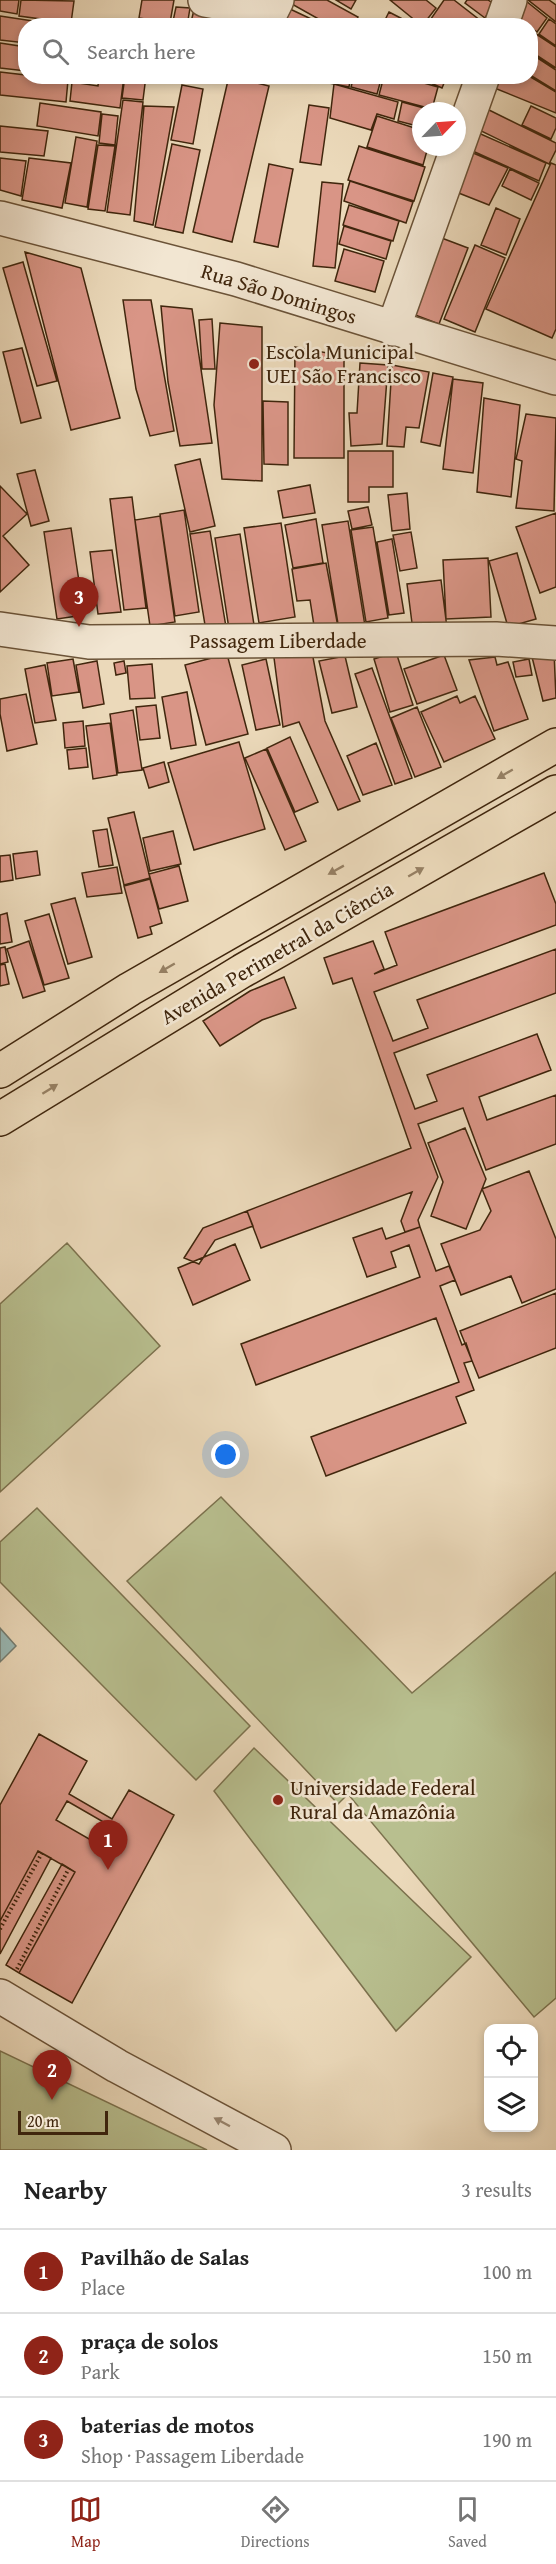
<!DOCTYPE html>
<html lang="en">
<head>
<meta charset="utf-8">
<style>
	:root { --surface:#fff; --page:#f2f2f2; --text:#222; --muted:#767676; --line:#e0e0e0; --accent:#8f2418 }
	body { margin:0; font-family:"Gentium Book Plus",serif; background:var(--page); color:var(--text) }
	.controls { position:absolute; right:18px; bottom:18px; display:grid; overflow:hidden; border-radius:12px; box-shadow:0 3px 9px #0003 }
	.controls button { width:54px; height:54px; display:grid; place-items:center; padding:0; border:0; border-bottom:2px solid var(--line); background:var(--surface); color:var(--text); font:30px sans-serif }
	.compass { position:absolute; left:412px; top:102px; width:54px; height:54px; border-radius:50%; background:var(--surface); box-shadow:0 3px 9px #0003; rotate:65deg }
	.scale { position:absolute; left:18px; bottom:15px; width:90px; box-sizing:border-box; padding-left:6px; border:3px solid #40260d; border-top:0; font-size:16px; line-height:21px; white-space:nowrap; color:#40260d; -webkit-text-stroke:4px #f2e6d2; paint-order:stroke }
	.you { position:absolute; left:226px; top:1455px; width:21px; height:21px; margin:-15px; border:4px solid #fff; border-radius:50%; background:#1a73e8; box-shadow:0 0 0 9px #1a73e833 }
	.badge { display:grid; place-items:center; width:39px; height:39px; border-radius:50%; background:var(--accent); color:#fff; font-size:20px; font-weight:700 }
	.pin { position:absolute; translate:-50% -50px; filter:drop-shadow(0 2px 3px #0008) }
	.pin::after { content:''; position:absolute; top:32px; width:21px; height:18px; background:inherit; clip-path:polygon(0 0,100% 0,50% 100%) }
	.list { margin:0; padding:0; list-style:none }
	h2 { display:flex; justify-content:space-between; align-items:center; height:78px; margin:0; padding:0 24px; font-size:26px }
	h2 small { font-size:20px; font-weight:400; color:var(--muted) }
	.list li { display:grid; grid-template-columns:39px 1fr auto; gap:18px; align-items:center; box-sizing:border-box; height:84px; padding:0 24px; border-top:2px solid var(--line) }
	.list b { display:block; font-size:22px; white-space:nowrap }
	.list p { margin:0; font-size:20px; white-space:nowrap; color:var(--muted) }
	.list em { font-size:20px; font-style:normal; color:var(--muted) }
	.icon { flex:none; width:33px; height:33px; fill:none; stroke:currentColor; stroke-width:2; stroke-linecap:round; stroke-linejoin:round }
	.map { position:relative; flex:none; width:556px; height:2150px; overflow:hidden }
	.search { position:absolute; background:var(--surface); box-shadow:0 3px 9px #0003; left:18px; right:18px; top:18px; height:66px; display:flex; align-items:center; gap:15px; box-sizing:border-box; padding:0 21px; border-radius:24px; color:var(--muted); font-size:22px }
	.sheet { height:330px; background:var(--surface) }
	nav { display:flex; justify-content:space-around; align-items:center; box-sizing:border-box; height:84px; border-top:2px solid var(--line); background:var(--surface); font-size:16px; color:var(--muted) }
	nav a { display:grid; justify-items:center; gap:3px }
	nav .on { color:var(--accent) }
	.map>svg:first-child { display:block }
</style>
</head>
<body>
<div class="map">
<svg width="556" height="2150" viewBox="0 0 556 2150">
	<rect width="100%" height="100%" fill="#ebd9ba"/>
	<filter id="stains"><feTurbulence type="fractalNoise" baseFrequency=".00333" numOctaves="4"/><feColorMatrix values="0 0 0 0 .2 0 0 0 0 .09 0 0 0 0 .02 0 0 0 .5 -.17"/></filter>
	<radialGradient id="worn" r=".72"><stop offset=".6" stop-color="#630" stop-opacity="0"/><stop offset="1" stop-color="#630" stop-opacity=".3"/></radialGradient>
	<!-- green -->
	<path fill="#b8bf8f" stroke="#7c724e" stroke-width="1.5" d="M67,1243L160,1346L0,1492V1304Z
		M221,1497L412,1693L556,1572V1998L534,2017L348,1794L338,1804L127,1581Z
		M37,1508L250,1726L196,1780L0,1582V1542Z
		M254,1748L471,1957L396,2031L214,1791Z
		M0,2051L207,2150H0Z"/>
	<!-- water -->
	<path fill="#99b9b5" stroke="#757e72" stroke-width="1.5" d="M0,1628L16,1646L0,1662Z"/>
	<!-- building -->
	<path fill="#d99586" stroke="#40260d" stroke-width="1.5" fill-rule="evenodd" d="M0,0H19L17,14L0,11Z
		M21,0L74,1L71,23L19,16Z
		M142,0H174L170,23L139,18Z
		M292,0H327L358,17L353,26H331L290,3Z
		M336,0H356L351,9Z
		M390,0H426L436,8L422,26Z
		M444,0H454L481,21L478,26H426Z
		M467,0H488L494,4L485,18L465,3Z
		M528,0H549L556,5V22Z
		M526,1L547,18L537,32L516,17Z
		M196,2L209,5L204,26H190Z
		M212,5L227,8L222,26H207Z
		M176,7L190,8L187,26H172Z
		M228,7L248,12L245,26H223Z
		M290,9L326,26H283Z
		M389,12L416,26H382Z
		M0,16L66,26H26V43L0,40Z
		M549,19L556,24V46L539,34Z
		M530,30L556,47V68L530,51Z
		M0,43L26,47V71L0,68Z
		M530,53L556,70V91L530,75Z
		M0,72L68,80L66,102L0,95Z
		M99,76H124L120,108L70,101L72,82L98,86Z
		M125,76H146L143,100L122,98Z
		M229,76L269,86L232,242L193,232Z
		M314,76H351L349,87L314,80Z
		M354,76H382L377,94L351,87Z
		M384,76H399L438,87L432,109L379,95Z
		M415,76H447L442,88Z
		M496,76H529L556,92V113L492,87Z
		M334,84L398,102L394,119L377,114L371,130L330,118Z
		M182,85L203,89L193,144L171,140Z
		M123,100L143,102L130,215L107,212Z
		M402,102L431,110L421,111V127L398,121Z
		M40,103L101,112L98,136L37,126Z
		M309,105L329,108L321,165L300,162Z
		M144,106L174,107L153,225L134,221Z
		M531,106L556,118V128L551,139L522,125Z
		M485,108L556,143V150L549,164L475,128Z
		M102,114L118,116L115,145L99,143Z
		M377,116L421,130V147H428L423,165L367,147Z
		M0,126L48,131L44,156L0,152Z
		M474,131L546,163L539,181L466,148Z
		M76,137L97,141L87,207L65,203Z
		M172,144L200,150L183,233L155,227Z
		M98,145L115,146L105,211L88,209Z
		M359,146L425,167L414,201L348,180Z
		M464,149L508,168L489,205L451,190Z
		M0,158L26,161L21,196L0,190Z
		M29,158L71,163L62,208L22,200Z
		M551,163L556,165V329L552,338L486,309Z
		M269,164L293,169L278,247L254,242Z
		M510,169L539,183L531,200L502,186Z
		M350,181L413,202L406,223L344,201Z
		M322,182L343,184L335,268L313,266Z
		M349,205L399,221L393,241L343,225Z
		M496,208L520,219L506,255L481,245Z
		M344,226L391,241L386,259L339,244Z
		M439,237L468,248L439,324L410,313Z
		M475,245L505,258L475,332L444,319Z
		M344,249L384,261L375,292L335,281Z
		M25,252L81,268L120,418L71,430Z
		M23,262L57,381L37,386L3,268Z
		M123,300H151L174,431L150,436L136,389Z
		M161,306L192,309L212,443L180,446L168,382Z
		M212,319L215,369H202L199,320Z
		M220,323L262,327V481L222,479L214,405Z
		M295,347L344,356V458H294Z
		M22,348L41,418L21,423L3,352Z
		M360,363L388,365L382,444L351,446L349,413H357Z
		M392,365L429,372L419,428L406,427L404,447L387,446Z
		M433,373L453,377L440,446L421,442Z
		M453,379L483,383L473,473L443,469Z
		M484,398L520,405L511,497L477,492Z
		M263,401L288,402V465L264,464Z
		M526,414L556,418L554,511L516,508L522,461L516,459Z
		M348,451H393V487H369V502H348Z
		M200,459L215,526L190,532L175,465Z
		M35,470L49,521L31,526L17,474Z
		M310,485L315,513L283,518L278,491Z
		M0,486L27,514L3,536L29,565L0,592Z
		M407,493L410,529L392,531L388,495Z
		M132,497L146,608L124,610L110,499Z
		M368,507L372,525L352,529L348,511Z
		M184,510L199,612L175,616L160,514Z
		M556,513V587L540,593L516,527Z
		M160,516L175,622L150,626L135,520Z
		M316,519L323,563L293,568L285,525Z
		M348,521L365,626L339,630L322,525Z
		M281,523L295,617L259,623L244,528Z
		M373,527L388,618L366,622L351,530Z
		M71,528L84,615L57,619L44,532Z
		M210,531L226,627L206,631L190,534Z
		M411,532L417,568L400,571L393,535Z
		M240,534L254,625L229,629L215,538Z
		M392,539L404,613L389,615L377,542Z
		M112,550L121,612L98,614L90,552Z
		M517,553L536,619L508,627L489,561Z
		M488,558L491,617L446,619L443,560Z
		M326,563L338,627L315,632L310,600L297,601L292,569Z
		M441,580L447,628L413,631L407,584Z
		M273,650L312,652L325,721L360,801L338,810L299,722L283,727Z
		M396,652L413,705L390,712L374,659Z
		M554,652L556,698L543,701L532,657Z
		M227,654L248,734L206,745L185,665Z
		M444,655L457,690L417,704L404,669Z
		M345,656L357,707L332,713L319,661Z
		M495,657L497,665L508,662L528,719L494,731L469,660Z
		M73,659L79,692L52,696L47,663Z
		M266,659L280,725L256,730L242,665Z
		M529,659L532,675L516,677L513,662Z
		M97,661L104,704L83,708L76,665Z
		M124,661L126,673L116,675L114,663Z
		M152,664L155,698L130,699L127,666Z
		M45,665L56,720L35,723L25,669Z
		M372,668L412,778L395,784L355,674Z
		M187,692L196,745L171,749L162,697Z
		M26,694L37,744L7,751L0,714V699Z
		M457,696L460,703L475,696L495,739L444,762L421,712Z
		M156,705L160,738L140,740L136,707Z
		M417,707L441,767L415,777L391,718Z
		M133,710L142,770L118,773L110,714Z
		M83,721L85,746L65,748L63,723Z
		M110,723L117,775L93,779L86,726Z
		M290,737L318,802L295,812L267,748Z
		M239,742L265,829L194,850L168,763Z
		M376,743L392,785L363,795L347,756Z
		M86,748L88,767L69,769L67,750Z
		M266,749L306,841L285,850L245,758Z
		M164,762L169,782L149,788L143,768Z
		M134,812L150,878L124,885L108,818Z
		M107,829L113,865L99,867L93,831Z
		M173,831L181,864L150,871L143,838Z
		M37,851L40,875L16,879L13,854Z
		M10,855L13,880L0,882V856Z
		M179,866L188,901L159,909L149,874Z
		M117,867L122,893L87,897L82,873Z
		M544,873L556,904V925L374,992L393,1041L428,1028L417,1000L556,949V993L394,1053L415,1109L437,1101L427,1075L537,1034L551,1070L479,1097L487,1120L556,1095V1144L486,1170L463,1108L418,1124L438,1177L418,1220L420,1227L405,1232L401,1221L412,1192L261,1248L247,1211L411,1148L352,978L333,984L324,958L373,941L384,969L374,974L397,965L385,932Z
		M150,879L162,923L150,927L152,934L138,938L124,886Z
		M75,898L92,957L68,964L51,904Z
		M7,913L12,942L0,944V915Z
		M49,914L69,978L44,985L25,921Z
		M29,941L45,991L23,998L7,949Z
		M5,947L8,962L0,964V948Z
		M5,964L9,984L0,986V965Z
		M284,977L296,1008L262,1020L220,1046L203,1021L250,991Z
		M465,1128L486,1179L466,1229L431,1216L443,1182L428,1143Z
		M529,1171L556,1239V1289L522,1303L511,1276L461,1295L441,1244L480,1230L491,1211L482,1189Z
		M247,1211L253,1226L215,1240L199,1264L184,1258L203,1228Z
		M420,1227L436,1271L449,1266L455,1280L440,1286L462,1345L466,1343L472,1361L464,1363L474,1390L456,1397L466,1423L326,1476L311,1437L459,1382L436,1318L256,1385L241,1344L420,1277L409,1245L391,1252L396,1267L367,1277L353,1238L382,1228L386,1239Z
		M235,1244L250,1280L193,1305L178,1268Z
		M556,1293V1348L479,1378L460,1331Z
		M39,1734L87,1761L69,1794L112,1819L129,1790L174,1815L72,2003L19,1973L75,1872L38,1851L0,1921V1805ZM67,1801L107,1824L96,1843L56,1820Z
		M38,1851L51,1858L0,1954V1921Z
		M62,1864L75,1872L19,1973L6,1965Z"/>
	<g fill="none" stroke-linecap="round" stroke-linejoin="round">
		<defs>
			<path id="minor" d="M205,0L271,12L277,0
				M501,26L510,0
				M0,218L236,279L556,378
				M393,329L483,76
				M0,629L89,642L496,639L556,643
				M0,1996L117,2066L274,2150"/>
			<path id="major" d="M0,1071L130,989L556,745
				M0,1119L242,971L556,792"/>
		</defs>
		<!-- minor casing -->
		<use href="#minor" stroke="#6b5338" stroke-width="36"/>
		<!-- major casing -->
		<use href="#major" stroke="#40260d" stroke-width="36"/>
		<!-- path -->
		<path stroke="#40260d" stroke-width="4" stroke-dasharray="1.5 3" stroke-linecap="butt" d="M0,1929L42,1853
			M17,1969L69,1868"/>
		<!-- minor -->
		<use href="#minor" stroke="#f2e6d2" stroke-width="33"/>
		<!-- major -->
		<use href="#major" stroke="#ebd9ba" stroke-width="33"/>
	</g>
	<!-- one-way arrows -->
	<defs><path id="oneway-solid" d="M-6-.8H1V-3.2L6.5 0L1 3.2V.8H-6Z" transform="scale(1.5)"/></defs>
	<g fill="#968064">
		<use href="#oneway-solid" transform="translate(505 774) rotate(150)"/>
		<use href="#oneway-solid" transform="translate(336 870) rotate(151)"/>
		<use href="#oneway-solid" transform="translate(416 872) rotate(-30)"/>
		<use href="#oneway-solid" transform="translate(167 968) rotate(150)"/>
		<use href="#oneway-solid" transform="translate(50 1089) rotate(-32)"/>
	</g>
	<use fill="#998670" href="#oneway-solid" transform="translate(222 2122) rotate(-152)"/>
	<!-- markers -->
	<g fill="#8f2418" stroke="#f2e6d2" stroke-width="2">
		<circle cx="254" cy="364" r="6"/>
		<circle cx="278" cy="1800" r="6"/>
	</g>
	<g text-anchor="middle" stroke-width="5" stroke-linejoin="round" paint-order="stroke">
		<!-- street labels -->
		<g font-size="21" fill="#40260d" stroke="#f2e6d2">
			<text transform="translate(279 294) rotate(17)" y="7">Rua São Domingos</text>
			<text x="278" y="648">Passagem Liberdade</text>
			<text transform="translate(277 953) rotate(-30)" y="7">Avenida Perimetral da Ciência</text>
		</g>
		<!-- poi labels -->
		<g font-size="21" fill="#40260d" stroke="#f2e6d2" text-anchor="start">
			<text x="266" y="359">Escola Municipal<tspan x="266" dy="24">UEI São Francisco</tspan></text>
			<text x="290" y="1795">Universidade Federal<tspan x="290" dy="24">Rural da Amazônia</tspan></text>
		</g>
	</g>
	<rect width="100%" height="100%" filter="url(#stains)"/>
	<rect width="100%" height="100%" fill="url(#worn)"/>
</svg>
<div class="controls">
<button><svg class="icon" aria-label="locate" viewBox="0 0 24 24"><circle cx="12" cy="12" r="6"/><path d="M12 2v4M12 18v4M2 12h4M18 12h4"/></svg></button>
<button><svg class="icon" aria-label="layers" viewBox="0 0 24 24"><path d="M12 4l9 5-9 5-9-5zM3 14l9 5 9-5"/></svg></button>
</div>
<svg class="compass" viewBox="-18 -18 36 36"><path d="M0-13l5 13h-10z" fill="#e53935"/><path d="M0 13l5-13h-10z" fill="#767676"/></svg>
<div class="scale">20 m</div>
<div class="you"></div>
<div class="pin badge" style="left:108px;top:1870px">1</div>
<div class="pin badge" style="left:52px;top:2100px">2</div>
<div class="pin badge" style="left:79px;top:627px">3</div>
<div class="search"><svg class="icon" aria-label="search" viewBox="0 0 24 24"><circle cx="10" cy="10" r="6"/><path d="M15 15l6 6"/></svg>Search here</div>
</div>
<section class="sheet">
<h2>Nearby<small>3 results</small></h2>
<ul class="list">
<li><span class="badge">1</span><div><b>Pavilhão de Salas</b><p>Place</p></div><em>100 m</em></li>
<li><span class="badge">2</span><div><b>praça de solos</b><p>Park</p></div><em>150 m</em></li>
<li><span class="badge">3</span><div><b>baterias de motos</b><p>Shop · Passagem Liberdade</p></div><em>190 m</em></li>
</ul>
</section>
<nav>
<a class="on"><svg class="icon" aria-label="map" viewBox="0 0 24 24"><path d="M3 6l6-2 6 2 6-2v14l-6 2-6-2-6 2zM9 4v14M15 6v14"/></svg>Map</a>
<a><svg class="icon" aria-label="directions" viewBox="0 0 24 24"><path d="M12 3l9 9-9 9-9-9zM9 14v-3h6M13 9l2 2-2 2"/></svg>Directions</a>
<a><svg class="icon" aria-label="saved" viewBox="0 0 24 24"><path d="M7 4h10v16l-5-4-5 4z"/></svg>Saved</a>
</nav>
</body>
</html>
